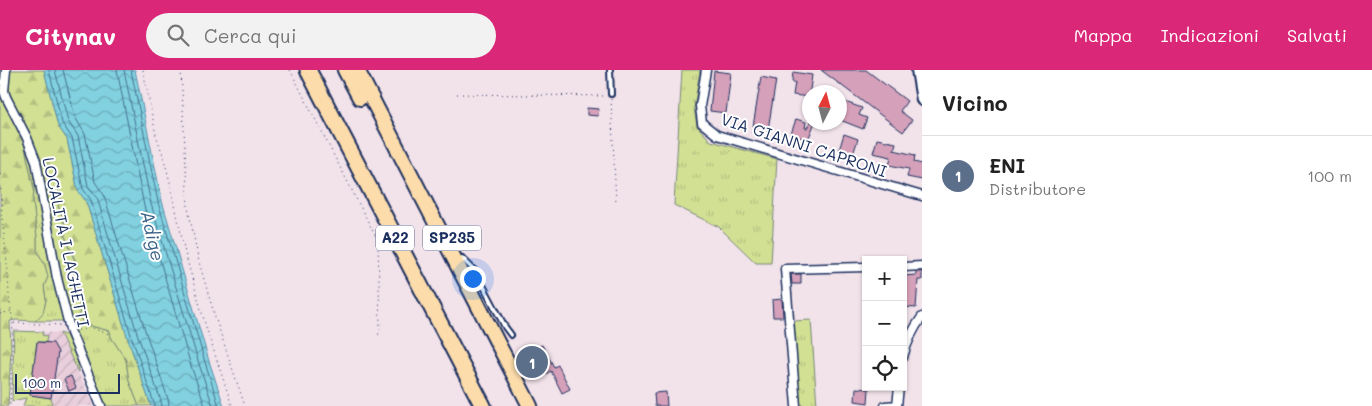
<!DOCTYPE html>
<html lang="it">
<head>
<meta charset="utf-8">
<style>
	:root { --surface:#fff; --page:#f2f2f2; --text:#222; --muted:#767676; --line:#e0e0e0; --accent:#db2777 }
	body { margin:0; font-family:Mali,sans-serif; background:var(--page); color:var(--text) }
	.controls { position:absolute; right:15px; bottom:15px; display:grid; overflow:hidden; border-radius:0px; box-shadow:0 1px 4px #0004 }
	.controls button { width:45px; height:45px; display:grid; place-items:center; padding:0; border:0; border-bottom:1px solid var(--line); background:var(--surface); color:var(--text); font:25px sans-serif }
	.compass { position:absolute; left:802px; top:15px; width:45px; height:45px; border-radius:50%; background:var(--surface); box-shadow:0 1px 4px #0004; rotate:6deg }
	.scale { position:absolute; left:15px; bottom:12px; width:105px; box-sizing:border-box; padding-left:5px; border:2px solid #1b2f5e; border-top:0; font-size:14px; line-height:18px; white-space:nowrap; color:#1b2f5e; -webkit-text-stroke:4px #fff; paint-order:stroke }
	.you { position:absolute; left:472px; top:208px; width:18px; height:18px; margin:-12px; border:4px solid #fff; border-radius:50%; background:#1a73e8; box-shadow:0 0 0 8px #1a73e833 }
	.badge { display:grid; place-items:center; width:32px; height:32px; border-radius:50%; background:var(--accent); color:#fff; font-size:16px; font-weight:700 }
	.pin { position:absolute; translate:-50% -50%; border:2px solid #fff; box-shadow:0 1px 5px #0006 }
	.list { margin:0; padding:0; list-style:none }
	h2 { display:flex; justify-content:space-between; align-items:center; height:65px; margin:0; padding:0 20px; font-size:21px }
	h2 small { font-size:16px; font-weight:400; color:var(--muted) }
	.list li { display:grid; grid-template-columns:32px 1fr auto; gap:15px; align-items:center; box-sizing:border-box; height:80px; padding:0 20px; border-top:1px solid var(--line) }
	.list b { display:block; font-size:19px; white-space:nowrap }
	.list p { margin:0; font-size:16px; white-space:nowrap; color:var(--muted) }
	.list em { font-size:16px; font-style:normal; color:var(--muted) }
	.icon { flex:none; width:28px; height:28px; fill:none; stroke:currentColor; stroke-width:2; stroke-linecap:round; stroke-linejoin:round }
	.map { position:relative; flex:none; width:922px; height:336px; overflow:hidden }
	header { display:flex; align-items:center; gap:30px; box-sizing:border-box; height:70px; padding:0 25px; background:var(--accent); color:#fff }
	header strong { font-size:24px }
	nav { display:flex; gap:28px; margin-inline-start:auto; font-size:18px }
	.search { width:350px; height:45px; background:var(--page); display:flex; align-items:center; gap:12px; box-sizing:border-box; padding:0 18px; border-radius:28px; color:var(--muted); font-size:19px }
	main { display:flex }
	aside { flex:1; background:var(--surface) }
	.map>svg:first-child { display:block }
</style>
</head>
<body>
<header>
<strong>Citynav</strong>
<div class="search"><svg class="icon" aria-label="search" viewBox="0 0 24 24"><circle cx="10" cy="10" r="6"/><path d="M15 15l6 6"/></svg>Cerca qui</div>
<nav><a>Mappa</a><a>Indicazioni</a><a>Salvati</a></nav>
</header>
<main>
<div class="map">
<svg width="922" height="336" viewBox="0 0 922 336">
	<defs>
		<pattern id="industrial-furrows" width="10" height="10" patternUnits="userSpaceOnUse" patternTransform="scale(1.25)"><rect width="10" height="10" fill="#e9cedb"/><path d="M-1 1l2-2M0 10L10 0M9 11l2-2" fill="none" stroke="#c7b1be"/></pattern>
		<pattern id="grass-tufts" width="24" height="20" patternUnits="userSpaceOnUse" patternTransform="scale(1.25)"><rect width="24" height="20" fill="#d2e093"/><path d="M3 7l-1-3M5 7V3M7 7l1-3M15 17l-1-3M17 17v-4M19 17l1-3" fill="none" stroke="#b4c081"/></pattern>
		<pattern id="forest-firs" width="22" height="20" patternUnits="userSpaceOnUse" patternTransform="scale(1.25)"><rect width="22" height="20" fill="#d2e093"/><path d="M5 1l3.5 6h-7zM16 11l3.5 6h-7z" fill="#b4c081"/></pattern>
		<pattern id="water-waves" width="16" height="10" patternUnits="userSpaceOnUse" patternTransform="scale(1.25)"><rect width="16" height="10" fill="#82d1e0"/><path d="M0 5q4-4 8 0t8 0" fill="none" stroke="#6aaab9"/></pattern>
	</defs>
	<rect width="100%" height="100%" fill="#f2e2ea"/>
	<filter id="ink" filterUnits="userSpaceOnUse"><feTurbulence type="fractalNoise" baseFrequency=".02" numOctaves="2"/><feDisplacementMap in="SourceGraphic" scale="10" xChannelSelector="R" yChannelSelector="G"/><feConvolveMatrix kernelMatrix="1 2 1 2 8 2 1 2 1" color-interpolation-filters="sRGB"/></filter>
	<g filter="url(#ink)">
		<!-- industrial -->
		<path fill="url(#industrial-furrows)" d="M35,262L60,263L94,336H23Z"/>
		<!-- grass -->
		<path fill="url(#grass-tufts)" stroke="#768878" d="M682,0H700L694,38L697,56L711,71L777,89L771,193H756L719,157L674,135Z
			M22,64L33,91L37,108L49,183L63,251H35L43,243L46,230L44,216L48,207L45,195L37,181V168L33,131L34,119Z
			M58,117L60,128L58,131L59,139L62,146L65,156V166L77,196L73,199L76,213V220L79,228L80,246L82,252L87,255L110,261L111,267L126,290L129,311L139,336H105L85,290L74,257L61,206L47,124L53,118Z
			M811,250L817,336H798L793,251Z
			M14,261L43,262L42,265L47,266L46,272H37L30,324L51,328L52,333L46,336H23L26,328L12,331Z
			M60,263L66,265L78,292V302Z"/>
		<!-- forest -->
		<path fill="url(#forest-firs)" stroke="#768878" d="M0,0H2L1,24L3,32L22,64L34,119L33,131L37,168V181L45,195L48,207L44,216L46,230L43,243L35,251L16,250L10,251L11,280L8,336H0Z
			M10,0H44L58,56L67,69L78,121L86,131L127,266L151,336H139L129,311L126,290L111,267L110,261L87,255L82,252L80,246L79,228L77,225L76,220V213L73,199L77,195L65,166V156L63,146L59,139L58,131L60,128L58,117L53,118L47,124L42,99L34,73L10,26L9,19Z"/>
		<!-- water -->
		<path fill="url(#water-waves)" stroke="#5990ac" d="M44,0H135L162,131L209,291L224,336H151L127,266L86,131L78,121L67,69L58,56Z"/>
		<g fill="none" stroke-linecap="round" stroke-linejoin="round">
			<!-- shore -->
			<path stroke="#447092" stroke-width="1" d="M49,0L62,53L72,68L83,119L91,130L131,265L155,336
				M55,0L68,51L78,66L88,116L97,127L137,263L161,331L162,336
				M63,0L75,47L85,64L95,112L104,125L145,260L168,329L169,336
				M117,0L144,136L191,296L205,336
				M124,0L151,134L199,294L213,336
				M131,0L158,132L205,292L219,336"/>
		</g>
		<!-- building -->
		<path fill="#d5a0b9" stroke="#1b2f5e" d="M821,0H866L907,31L900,41L912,50L903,62Z
			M714,1L731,3L726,43L710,41Z
			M793,2L812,5L809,27L793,25L795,12H792Z
			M761,7L776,10L767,66L752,63Z
			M845,32L862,38L859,45L867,48L863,59L840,50V46Z
			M587,38L599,39L598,46L587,45Z
			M796,49L806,52L805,58H807L810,52H815L808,70L791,64Z
			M844,64L858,69L853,84L839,80Z
			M877,69L896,73L894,80L915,85L914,92L922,94V110L907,107L909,99L889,95L891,87L873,83Z
			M916,202H922V210H918L916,238L903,237V227H905L904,206L916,205Z
			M791,204H801V214H792Z
			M782,229L783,247H773L772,230Z
			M37,272L53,273L58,282L51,328L30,325Z
			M542,275L554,297L558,295L570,319L562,323L551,301L535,310L522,285Z
			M71,306L76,318L69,321L64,309Z
			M856,318L869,319L868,333L855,331Z
			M666,322L667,336H655L654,323Z"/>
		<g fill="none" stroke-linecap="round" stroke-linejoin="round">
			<defs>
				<path id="service" d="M610,0L611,24
					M462,188L476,202L505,257L511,265"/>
				<path id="minor" d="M6,0L4,21L6,27L27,68L36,91L57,208L71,263L101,336
					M706,0L700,36L702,53L717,65L922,126
					M903,197L922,196
					M903,287C907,272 913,259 922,247
					M796,336L785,199L866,197
					M885,336L897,335
					M897,336L899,317"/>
				<path id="tertiary" d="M917,0L922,30"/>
				<path id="trunk" d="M345,0L360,28
					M357,0L530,336"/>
				<path id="motorway" d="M308,0L483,336"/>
			</defs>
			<!-- service casing -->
			<use href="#service" stroke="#1b2f5e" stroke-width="8"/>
			<!-- minor casing -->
			<use href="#minor" stroke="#1b2f5e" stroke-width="11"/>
			<!-- tertiary casing -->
			<use href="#tertiary" stroke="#1b2f5e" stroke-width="14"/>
			<!-- trunk casing -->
			<use href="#trunk" stroke="#1b2f5e" stroke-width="18"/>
			<!-- motorway casing -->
			<use href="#motorway" stroke="#1b2f5e" stroke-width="19"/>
			<!-- path -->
			<path stroke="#1b2f5e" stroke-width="1" stroke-dasharray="1 4" stroke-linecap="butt" d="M143,0L156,65L163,85L171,116L185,183L206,257L232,336
				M181,0L188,138L199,192L215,247L245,336
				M290,0L378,171L380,258L378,267
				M457,24L605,26
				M611,29L616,133
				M0,104L2,148L8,202L9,227L13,253L10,336
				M0,244L11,241
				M14,253L62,255
				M78,260L91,258L109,264"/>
			<!-- service -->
			<use href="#service" stroke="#fff" stroke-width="4"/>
			<!-- minor -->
			<use href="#minor" stroke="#fff" stroke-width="8"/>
			<!-- tertiary -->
			<use href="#tertiary" stroke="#fff" stroke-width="10"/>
			<!-- trunk -->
			<use href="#trunk" stroke="#fcdcab" stroke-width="14"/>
			<!-- motorway -->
			<use href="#motorway" stroke="#fcdcab" stroke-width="15"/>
		</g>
	</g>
	<g text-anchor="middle" stroke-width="4" stroke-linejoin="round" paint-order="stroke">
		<!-- shield labels -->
		<g fill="#fff" stroke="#5f6d8e" stroke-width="1">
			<rect x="376" y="155.5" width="38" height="25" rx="4"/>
			<rect x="423" y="155.5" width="58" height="25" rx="4"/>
		</g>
		<g font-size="15" font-weight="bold" fill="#1b2f5e">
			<text x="395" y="173">A22</text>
			<text x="452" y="173">SP235</text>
		</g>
		<!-- street labels -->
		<g font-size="16" fill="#1b2f5e" stroke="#fff">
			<text transform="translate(804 75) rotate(18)" y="6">VIA GIANNI CAPRONI</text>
			<text transform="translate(66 172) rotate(78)" y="6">LOCALITÀ I LAGHETTI</text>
		</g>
		<!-- water labels -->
		<g font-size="18" font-style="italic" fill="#3a6085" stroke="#fff">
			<text transform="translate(152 166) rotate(77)" y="6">Adige</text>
		</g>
	</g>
</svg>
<div class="controls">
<button>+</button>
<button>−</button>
<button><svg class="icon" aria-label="locate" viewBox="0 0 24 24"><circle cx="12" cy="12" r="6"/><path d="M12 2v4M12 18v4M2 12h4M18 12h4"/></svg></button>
</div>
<svg class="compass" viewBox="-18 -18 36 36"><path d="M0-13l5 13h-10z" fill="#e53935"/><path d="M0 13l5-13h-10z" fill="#767676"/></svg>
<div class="scale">100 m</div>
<div class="you"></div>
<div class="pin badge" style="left:532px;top:292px;background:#5c6f8a">1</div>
</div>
<aside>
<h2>Vicino<small></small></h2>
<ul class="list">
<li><span class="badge" style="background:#5c6f8a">1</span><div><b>ENI</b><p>Distributore</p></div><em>100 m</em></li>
</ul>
</aside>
</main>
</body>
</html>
